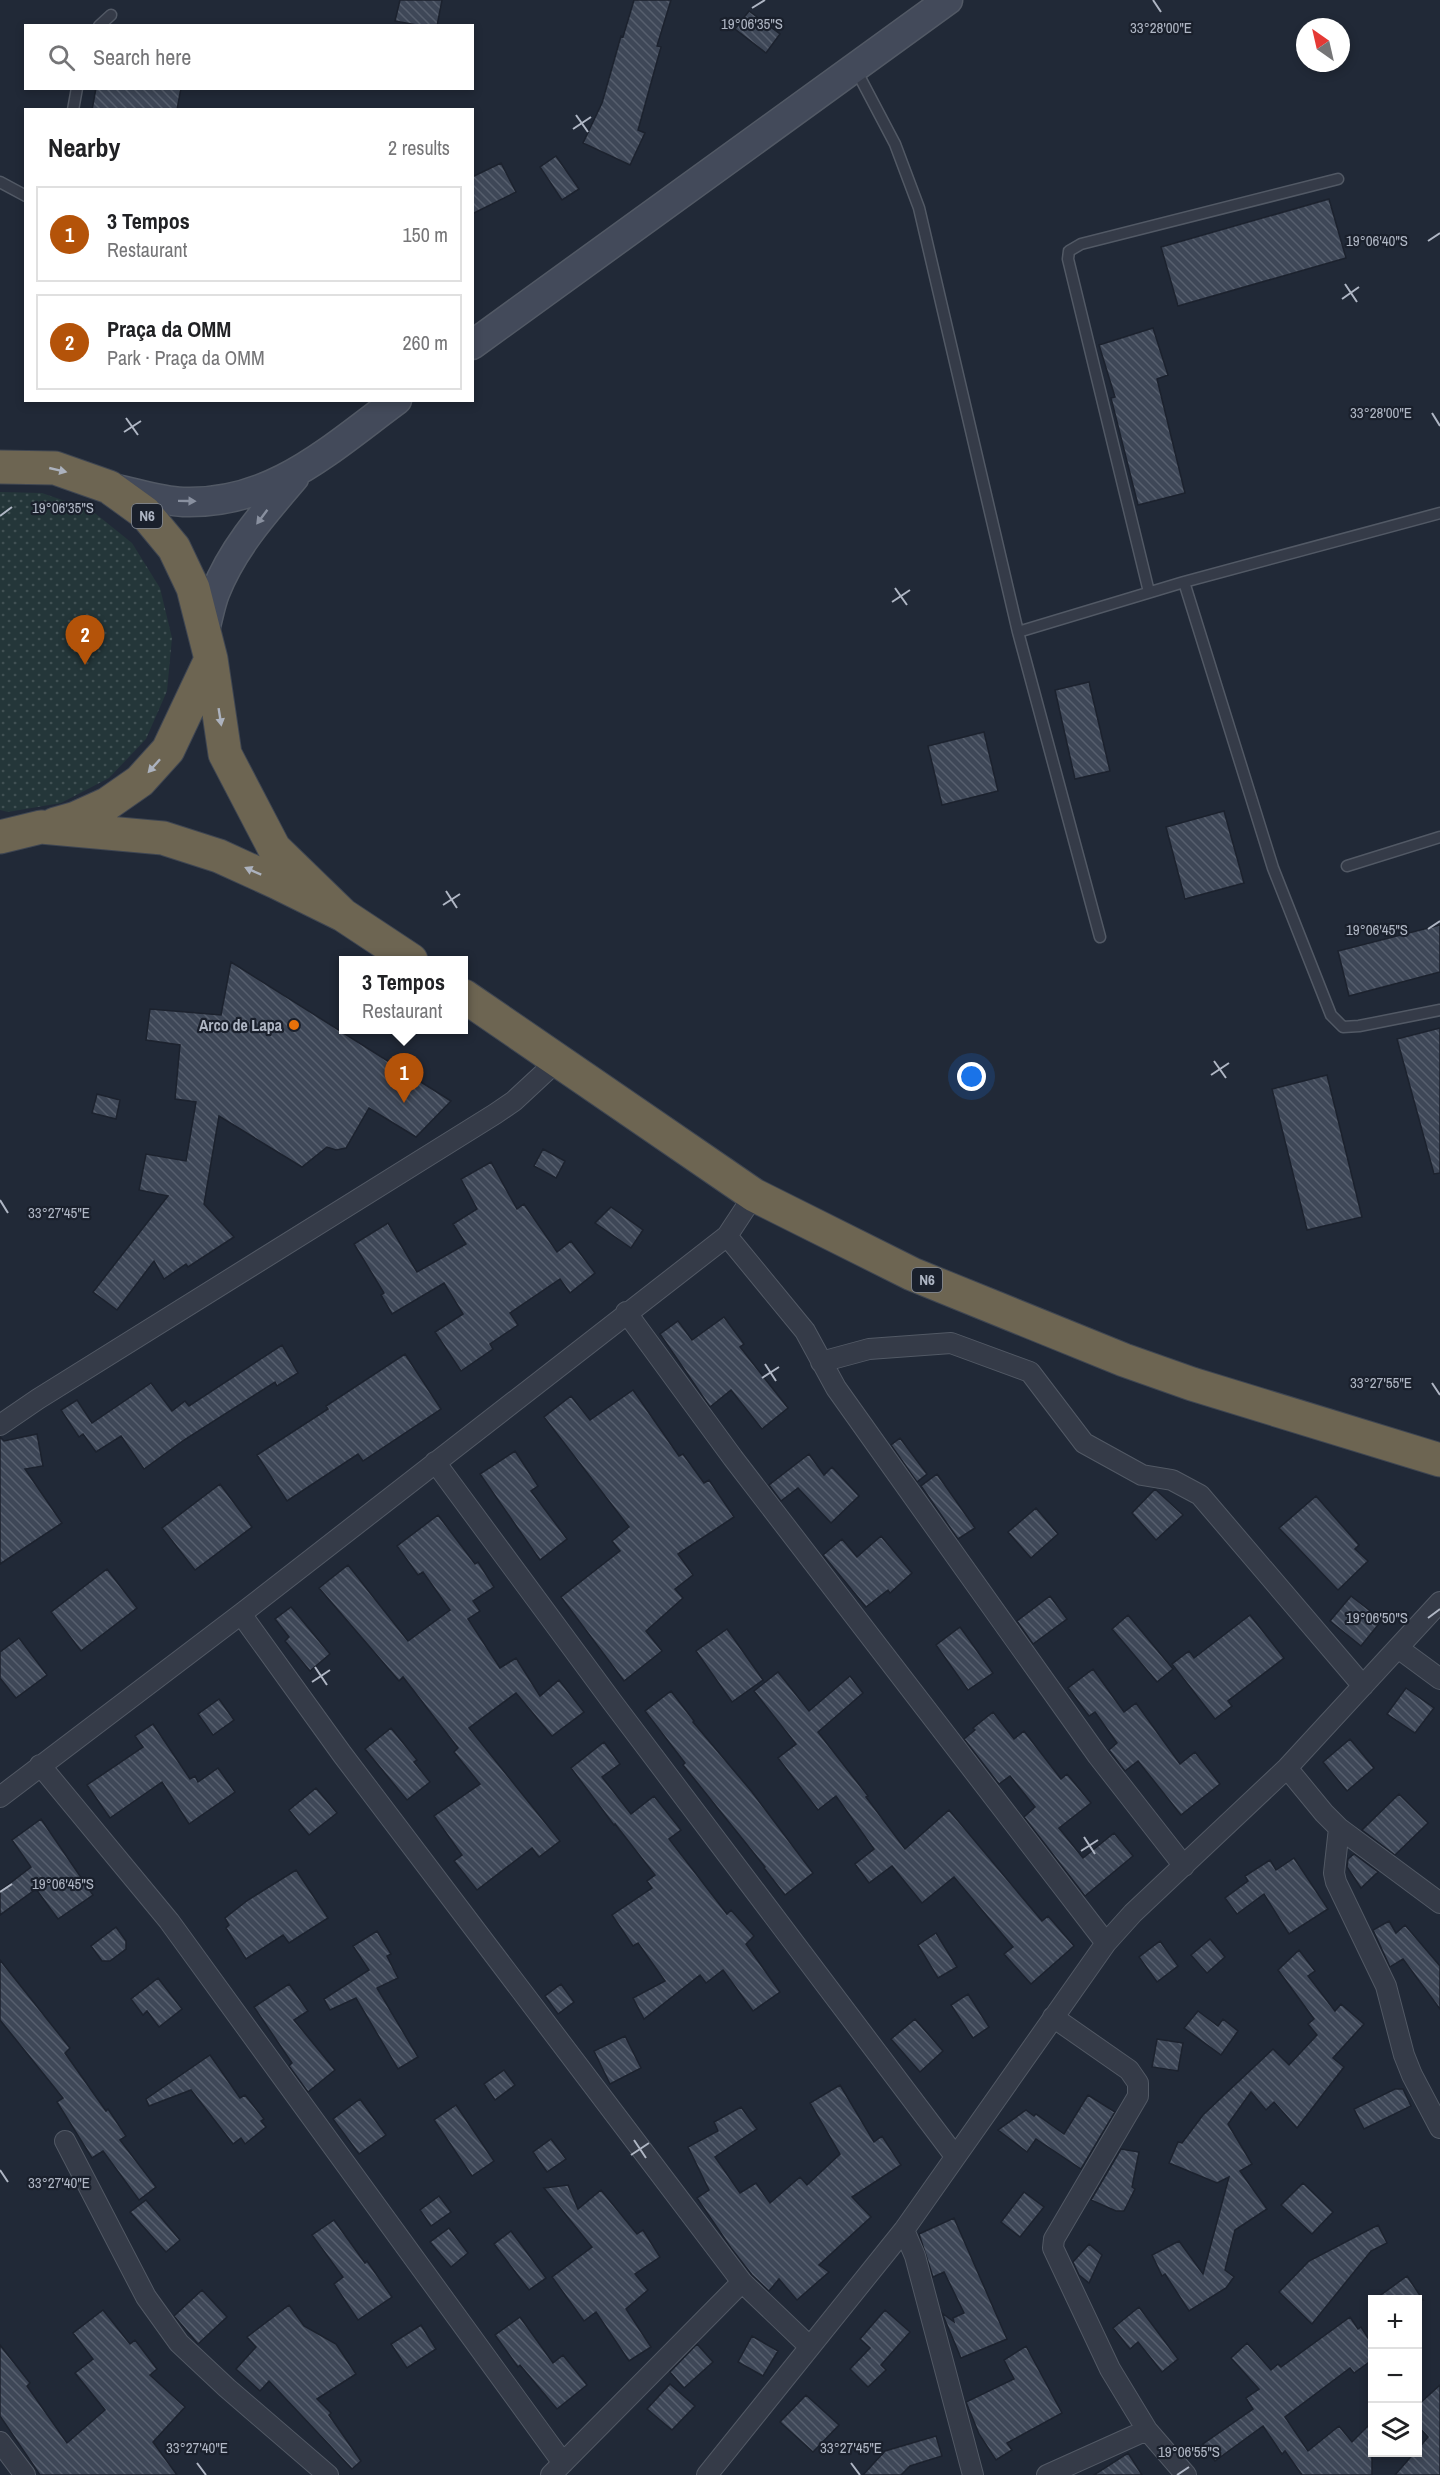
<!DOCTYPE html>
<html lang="en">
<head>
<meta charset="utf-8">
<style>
	:root { --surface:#fff; --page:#f2f2f2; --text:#202124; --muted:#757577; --line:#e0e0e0; --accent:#b45309 }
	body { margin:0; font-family:"Archivo Narrow",sans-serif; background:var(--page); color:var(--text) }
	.controls { position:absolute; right:18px; bottom:18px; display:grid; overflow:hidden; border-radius:0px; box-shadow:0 3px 9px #0003 }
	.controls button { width:54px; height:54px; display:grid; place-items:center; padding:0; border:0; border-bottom:2px solid var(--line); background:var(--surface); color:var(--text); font:30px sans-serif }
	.compass { position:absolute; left:1296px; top:18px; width:54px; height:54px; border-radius:50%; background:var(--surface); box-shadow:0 3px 9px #0003; rotate:326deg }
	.you { position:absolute; left:972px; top:1077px; width:21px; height:21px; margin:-15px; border:4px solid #fff; border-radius:50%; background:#1a73e8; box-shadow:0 0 0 9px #1a73e833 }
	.badge { display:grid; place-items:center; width:39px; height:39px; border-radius:50%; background:var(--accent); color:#fff; font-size:20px; font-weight:700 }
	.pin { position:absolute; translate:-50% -50px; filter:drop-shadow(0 2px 3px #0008) }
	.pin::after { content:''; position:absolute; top:32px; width:21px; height:18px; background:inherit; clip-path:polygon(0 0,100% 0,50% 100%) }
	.popup { position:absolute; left:339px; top:956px; width:129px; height:78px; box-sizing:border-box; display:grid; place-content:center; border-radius:0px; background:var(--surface); filter:drop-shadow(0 2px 4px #0005); font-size:20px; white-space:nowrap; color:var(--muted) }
	.popup b { font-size:22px; color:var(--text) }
	.popup::after { content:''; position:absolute; left:50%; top:100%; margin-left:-12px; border:12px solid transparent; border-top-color:var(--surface) }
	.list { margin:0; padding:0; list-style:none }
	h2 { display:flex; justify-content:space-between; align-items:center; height:78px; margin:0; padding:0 24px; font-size:26px }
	h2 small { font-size:20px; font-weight:400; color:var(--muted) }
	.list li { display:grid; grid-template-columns:39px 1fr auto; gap:18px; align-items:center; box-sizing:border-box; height:96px; margin:0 12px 12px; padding:0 12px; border:2px solid var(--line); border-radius:0px }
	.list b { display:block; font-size:22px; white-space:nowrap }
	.list p { margin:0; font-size:20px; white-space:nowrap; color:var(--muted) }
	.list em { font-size:20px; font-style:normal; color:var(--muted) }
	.icon { flex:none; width:33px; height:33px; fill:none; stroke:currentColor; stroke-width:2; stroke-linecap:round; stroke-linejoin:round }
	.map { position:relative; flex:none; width:1440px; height:2475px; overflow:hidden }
	.search { position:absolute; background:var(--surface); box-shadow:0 3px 9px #0003; left:24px; top:24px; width:450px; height:66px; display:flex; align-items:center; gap:15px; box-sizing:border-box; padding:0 21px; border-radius:0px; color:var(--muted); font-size:22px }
	.panel { position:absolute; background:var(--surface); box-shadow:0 3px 9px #0003; left:24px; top:108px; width:450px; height:294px; border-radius:0px }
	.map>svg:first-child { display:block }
</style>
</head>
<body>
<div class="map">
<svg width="1440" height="2475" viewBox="0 0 1440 2475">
	<defs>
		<pattern id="grass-dots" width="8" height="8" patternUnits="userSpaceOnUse" patternTransform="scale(1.5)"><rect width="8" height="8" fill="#243639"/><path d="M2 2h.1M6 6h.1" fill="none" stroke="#415154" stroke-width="1.8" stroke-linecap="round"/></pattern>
		<pattern id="building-back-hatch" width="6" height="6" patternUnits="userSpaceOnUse" patternTransform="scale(1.5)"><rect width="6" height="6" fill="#3e4757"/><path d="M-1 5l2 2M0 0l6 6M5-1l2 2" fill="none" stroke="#575f6e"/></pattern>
	</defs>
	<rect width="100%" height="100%" fill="#212937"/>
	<!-- grass -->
	<path fill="url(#grass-dots)" d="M0,492L42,493L91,510L132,543L160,588L172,638L167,691L146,739L109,778L61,803L8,812L0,810Z"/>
	<!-- building -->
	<path fill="url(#building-back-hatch)" stroke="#1c222e" stroke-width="1.5" d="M400,0H442L437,26H422L395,21Z
		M634,0H671L657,46L661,47L638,130L645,133L630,165L583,143L602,103L621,36L623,37Z
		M749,11L780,34L766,53L735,29Z
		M96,88H181L177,110H92Z
		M556,156L579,189L562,200L540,167Z
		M501,163L516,192L472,214V177Z
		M1329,199L1346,258L1178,306L1161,247Z
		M1153,328L1168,375L1157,379L1185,493L1138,505L1111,398L1115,397L1099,345Z
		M1089,682L1110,771L1075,779L1055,690Z
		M984,732L998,791L942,805L928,746Z
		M1224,811L1244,883L1185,899L1166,827Z
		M1440,925V972L1349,996L1338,951Z
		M231,962L451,1101L416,1137L369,1108L346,1148L336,1150L327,1147L302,1167L219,1116L204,1204L234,1237L188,1267L186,1264L164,1279L154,1261L117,1310L93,1292L168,1196L139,1190L146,1154L186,1161L196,1102L175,1099L180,1045L146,1040L150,1009L221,1015Z
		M1440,1028V1173L1434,1174L1397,1039Z
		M1327,1075L1362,1217L1307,1230L1272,1089Z
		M97,1094L120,1100L116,1119L92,1113Z
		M543,1149L565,1161L556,1178L534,1166Z
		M491,1162L517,1209L524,1204L557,1252L571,1241L595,1273L570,1293L560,1279L510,1313L518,1325L490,1344L493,1349L461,1371L435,1332L463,1314L444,1283L392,1314L381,1295L384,1293L354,1244L388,1223L417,1272L466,1244L453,1224L477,1209L461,1179Z
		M611,1207L643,1230L631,1248L595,1223Z
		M724,1317L744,1344L740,1347L788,1408L762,1429L731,1390L710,1407L660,1334L678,1321L692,1340Z
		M282,1345L298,1373L277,1386L275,1382L184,1440L144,1469L121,1436L96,1452L83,1434L79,1437L61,1410L77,1400L92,1423L151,1383L172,1411L185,1401L189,1406Z
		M405,1354L441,1409L363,1461L358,1454L287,1501L257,1455L328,1409L326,1406Z
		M633,1390L679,1456L683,1454L704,1483L709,1480L734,1517L678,1554L693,1575L675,1589L683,1598L646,1631L662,1651L624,1681L561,1597L620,1551L612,1541L629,1527L544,1417L571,1396L590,1420Z
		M37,1434L43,1466L25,1469L62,1523L0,1564V1437L4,1441Z
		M900,1438L927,1474L917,1482L891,1445Z
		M515,1451L538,1486L531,1491L567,1539L540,1560L480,1474Z
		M809,1454L824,1475L832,1467L859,1496L831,1523L798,1488L781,1501L769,1485Z
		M937,1474L975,1528L958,1539L921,1486Z
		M220,1484L252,1527L195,1570L162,1528Z
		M1155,1489L1183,1515L1156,1540L1132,1513Z
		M1316,1496L1359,1545L1355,1549L1368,1561L1338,1590L1279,1528Z
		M1036,1508L1058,1534L1031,1558L1008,1532Z
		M438,1515L475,1564L478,1562L494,1587L473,1601L480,1611L468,1619L500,1668L516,1658L540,1696L559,1680L584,1712L552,1736L516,1693L469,1728L560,1841L539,1857L532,1848L477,1890L454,1861L462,1855L434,1816L480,1784L454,1752L458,1748L403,1677L399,1681L319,1588L348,1565L408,1641L450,1610L423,1572L418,1575L397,1546Z
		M881,1536L912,1573L890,1593L888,1590L866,1607L823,1555L842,1539L857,1557Z
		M107,1569L137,1608L81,1651L51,1612Z
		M1050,1596L1067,1619L1033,1644L1017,1621Z
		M1351,1596L1382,1620L1361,1646L1330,1621Z
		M291,1607L330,1654L310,1671L285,1641L289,1637L275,1619Z
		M1128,1615L1173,1669L1157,1682L1112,1629Z
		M1250,1615L1284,1658L1228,1701L1232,1706L1215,1719L1172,1664L1189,1651L1194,1658Z
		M960,1627L993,1673L968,1690L936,1645Z
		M727,1629L763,1680L732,1702L696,1651Z
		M19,1638L47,1675L16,1698L0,1678V1652Z
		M1093,1669L1124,1712L1136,1703L1180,1764L1195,1752L1220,1784L1181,1815L1138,1761L1125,1771L1109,1750L1117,1743L1095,1712L1089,1716L1068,1688Z
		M778,1672L809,1711L850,1676L863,1693L818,1732L868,1796L866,1797L905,1849L949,1810L1042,1921L1048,1916L1074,1946L1031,1984L1004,1954L1013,1947L954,1877L922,1903L892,1866L869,1883L855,1864L874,1849L836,1796L818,1810L778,1758L796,1744L754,1691Z
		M1406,1688L1434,1708L1415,1733L1387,1714Z
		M671,1691L694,1721L693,1722L752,1792L813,1873L785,1895L764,1868L765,1867L683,1765L685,1763L645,1711Z
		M219,1699L234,1720L213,1735L198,1714Z
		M993,1712L1014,1739L1024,1731L1061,1779L1067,1774L1091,1803L1059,1828L1083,1858L1114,1833L1133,1856L1085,1896L1024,1817L1035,1807L1010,1776L999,1784L964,1739L975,1730L973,1728Z
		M153,1724L190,1779L195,1776L198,1782L218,1768L235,1792L189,1824L162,1782L110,1818L87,1785L143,1747L135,1736Z
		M391,1728L417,1760L414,1762L430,1782L407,1800L365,1749Z
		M1350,1739L1374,1768L1347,1791L1323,1762Z
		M604,1742L620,1764L602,1777L631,1814L654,1796L681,1830L669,1839L727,1914L731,1910L754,1936L746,1944L780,1992L753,2011L723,1970L706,1983L700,1975L644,2019L633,1998L665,1981L638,1943L633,1946L612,1915L652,1888L647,1881L655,1875L615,1824L614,1825L571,1768Z
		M316,1788L337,1813L309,1835L289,1810Z
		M1399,1794L1428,1823L1395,1855L1362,1830Z
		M41,1819L93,1895L58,1919L36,1889L0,1915V1891L31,1867L12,1840Z
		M1354,1854L1378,1872L1361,1888L1347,1867L1348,1859Z
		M1294,1858L1328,1909L1289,1934L1264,1894L1237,1914L1225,1898L1248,1881L1245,1876L1270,1860L1276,1870Z
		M296,1870L328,1918L289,1943L283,1935L246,1959L226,1928L229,1925L225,1918L248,1900Z
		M1389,1921L1396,1933L1405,1925L1440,1966V2009L1403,1959L1390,1967L1373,1930Z
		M116,1927L126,1941V1949L110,1961H102L91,1946Z
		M377,1931L391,1954L387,1956L398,1978L377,1988L418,2057L398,2069L356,1998L330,2010L324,1999L369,1970L353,1946Z
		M936,1933L957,1967L938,1978L918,1945Z
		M1210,1939L1225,1957L1207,1973L1191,1955Z
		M1160,1941L1178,1966L1157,1982L1139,1957Z
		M1299,1950L1315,1971L1308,1976L1335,2011L1341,2004L1364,2024L1333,2058L1344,2067L1297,2128L1274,2102L1266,2110L1251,2092L1228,2124L1252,2164L1240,2171L1267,2209L1235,2230L1225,2270L1234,2277L1226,2288L1189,2311L1165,2274L1162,2276L1152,2255L1179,2241L1203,2274L1229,2177L1217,2183L1169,2163L1178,2142L1182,2143L1203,2115L1273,2049L1289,2065L1317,2035L1308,2024L1314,2019L1278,1970Z
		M0,1960L70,2048L65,2053L106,2111L108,2109L126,2136L120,2140L156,2187L139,2200L103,2151L92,2158L57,2102L63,2098L0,2020Z
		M158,1978L182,2009L159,2027L147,2011L143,2015L131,1999Z
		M289,1984L308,2011L294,2020L335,2070L308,2092L289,2066L292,2063L254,2007Z
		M561,1984L574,2002L558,2014L545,1996Z
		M968,1994L989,2027L973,2038L951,2005Z
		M1198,2011L1218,2026L1223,2019L1238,2031L1221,2055L1184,2028Z
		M915,2019L943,2051L920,2072L891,2039Z
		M625,2036L641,2068L610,2084L594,2051Z
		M1157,2039L1183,2043L1178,2071L1152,2067Z
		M210,2055L240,2098L245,2095L264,2119L261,2121L266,2127L245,2144L241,2138L233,2144L191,2090L149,2106L146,2099Z
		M504,2070L515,2085L495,2100L484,2084Z
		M840,2085L874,2142L882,2136L901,2165L852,2197L871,2217L819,2265L829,2272L797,2300L779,2279L769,2291L752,2275L731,2248L697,2198L709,2190L688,2147L718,2131L714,2122L741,2107L757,2129L715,2157L740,2193L756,2183L770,2203L800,2177L807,2185L840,2154L810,2103Z
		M1395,2089H1403L1411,2106L1364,2129L1354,2109Z
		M1088,2095L1115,2112L1081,2169L1036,2139L1027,2152L998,2130L1026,2110L1034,2116L1036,2114L1064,2134Z
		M360,2099L386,2135L359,2154L333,2119Z
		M456,2105L494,2161L472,2176L434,2120Z
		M551,2139L566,2159L547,2172L533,2152Z
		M1121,2149L1139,2152L1132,2187L1135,2189L1124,2211H1116L1091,2200Z
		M1303,2183L1333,2212L1312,2234L1281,2205Z
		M568,2185L578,2209L601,2190L637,2234L643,2230L660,2257L635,2274L648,2290L626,2309L651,2347L629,2361L596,2312L584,2321L552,2277L592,2247L544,2188Z
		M1024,2192L1044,2207L1020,2237L1001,2222Z
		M439,2196L451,2212L431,2226L420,2210Z
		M146,2200L180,2240L166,2252L130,2212Z
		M954,2218L1007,2339L961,2358L942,2313L954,2322L953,2318L964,2313L944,2272L933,2277L919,2234Z
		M334,2220L365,2263L367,2261L392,2297L358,2320L334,2284L343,2277L312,2235Z
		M1378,2225L1387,2243L1371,2251L1312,2324L1279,2292L1309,2261Z
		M449,2228L468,2253L451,2267L430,2242Z
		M511,2231L546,2278L529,2290L494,2244Z
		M1089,2244L1102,2255L1089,2283L1079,2275L1073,2262Z
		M1407,2276L1423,2300H1374Z
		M202,2290L227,2317L198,2344L174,2316Z
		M289,2305L304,2326L336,2344L356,2374L317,2399L331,2413L329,2415L361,2461L352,2469L269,2381L260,2391L236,2369L256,2347L247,2337Z
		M1139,2307L1178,2359L1162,2372L1138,2342L1130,2349L1113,2328Z
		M103,2310L130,2344L135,2340L157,2369L150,2375L185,2407L153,2442L177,2475H40L0,2416V2345L30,2383L27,2386L67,2443L105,2410L75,2373L93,2359L73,2333Z
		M885,2310L910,2332L881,2365L886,2370L868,2387L850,2369L870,2348L860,2339Z
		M520,2317L553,2363L563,2355L587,2385L557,2409L520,2365L518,2367L495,2335Z
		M1350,2317L1358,2329L1361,2327L1372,2344V2360L1354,2373L1350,2368L1285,2417L1308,2451L1339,2426L1352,2442L1372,2422V2475H1302L1285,2451L1282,2454L1263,2426L1215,2461L1203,2444L1253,2409L1246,2398L1259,2389L1231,2358L1247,2343L1271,2370L1278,2364L1281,2367Z
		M421,2325L436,2349L407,2368L391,2344Z
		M752,2336L778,2351L763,2376L738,2362Z
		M697,2344L713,2362L684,2388L670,2372Z
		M1026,2346L1062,2413L1007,2443L1012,2450L996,2460L979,2434L966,2402L1014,2379L1004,2360Z
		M670,2384L695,2406L672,2430L647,2409Z
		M1440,2385V2475H1395L1415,2452H1418V2449L1428,2437L1418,2426V2405Z
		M806,2395L839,2425L813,2452L780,2422Z
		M936,2436L942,2456L910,2466L901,2475H863L885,2451Z
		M1128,2453L1142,2475H1094Z"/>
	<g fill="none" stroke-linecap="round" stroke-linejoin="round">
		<defs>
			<path id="lane" d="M99,26L111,15
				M855,68L895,144L919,208L1018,632L1100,937
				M73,110L77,88
				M0,182L26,196
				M1184,582L1273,868L1331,1015L1343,1027L1359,1026L1440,1010
				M1149,592L1068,259L1069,251L1081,244L1338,179
				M1018,632L1184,582L1440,513
				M1347,866L1440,837"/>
			<path id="street" d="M727,1236L805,1331L836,1388L1098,1756L1184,1866
				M626,1312L733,1458L1106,1943
				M821,1362L869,1349L951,1343L1030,1372L1084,1443L1142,1475L1172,1480L1200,1495L1363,1686
				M0,1425L38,1399L495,1114L514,1101L556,1062
				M435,1462L613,1703L955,2156
				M241,1614L342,1754L742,2282L551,2475
				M1398,1648L1440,1679
				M40,1765L169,1921L563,2463
				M1287,1768L1324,1813L1339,1828L1440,1903
				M0,1797L241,1614L727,1236L754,1195
				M1339,1828L1334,1873L1336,1882L1386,1986L1404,2055L1412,2075L1440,2128
				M1053,2017L1129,2070L1138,2083V2096L1054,2239L1053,2248L1110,2369L1147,2430L1186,2475
				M65,2141L146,2297L179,2343L227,2388L328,2475
				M904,2230L915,2256L973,2475
				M742,2282L810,2347
				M0,2442L25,2475
				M707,2475L904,2230L1106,1943L1133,1913L1287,1768L1440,1602
				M1047,2475L1147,2430"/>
			<path id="secondary" d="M472,345L948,0
				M111,488C134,492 159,501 183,502C272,505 329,450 397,400
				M204,633C208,620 210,606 215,593C232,549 264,513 294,478"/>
			<path id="highway" d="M0,467L55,468L109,487L145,513L174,548L193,588L211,659L225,754L274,848L343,915
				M55,824L76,818L107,804L140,781L168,750L211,659
				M0,837L41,827L163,838L219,856L276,882L343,915L411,960
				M464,996L754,1195L912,1274L1124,1360L1192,1384L1440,1460"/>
		</defs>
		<!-- lane casing -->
		<use href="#lane" stroke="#525965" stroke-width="13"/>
		<!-- street casing -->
		<use href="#street" stroke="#525965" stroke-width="22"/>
		<!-- secondary casing -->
		<use href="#secondary" stroke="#525965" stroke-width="31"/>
		<!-- highway casing -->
		<use href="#highway" stroke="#3f4652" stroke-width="35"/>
		<!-- lane -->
		<use href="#lane" stroke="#353b48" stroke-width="10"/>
		<!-- street -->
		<use href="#street" stroke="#353b48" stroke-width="20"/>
		<!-- secondary -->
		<use href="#secondary" stroke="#434a5a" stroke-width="28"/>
		<!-- highway -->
		<use href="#highway" stroke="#6d6552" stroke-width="33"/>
	</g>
	<!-- one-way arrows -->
	<defs><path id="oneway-solid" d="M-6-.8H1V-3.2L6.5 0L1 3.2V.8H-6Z" transform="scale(1.5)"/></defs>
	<g fill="#acb2be">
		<use href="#oneway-solid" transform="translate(58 470) rotate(13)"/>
		<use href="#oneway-solid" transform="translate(220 717) rotate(81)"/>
		<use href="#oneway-solid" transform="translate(154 766) rotate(132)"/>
		<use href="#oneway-solid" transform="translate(253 871) rotate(-156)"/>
	</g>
	<g fill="#89909f">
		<use href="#oneway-solid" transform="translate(187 501) rotate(1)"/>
		<use href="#oneway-solid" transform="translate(262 517) rotate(127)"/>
	</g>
	<!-- ticks -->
	<path fill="none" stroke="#afb6c4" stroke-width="2" d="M1153,0L1161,12M752,8L765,0M576,115L588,132M573,129L591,117M1428,241L1440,233M1345,284L1357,302M1342,299L1359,287M1432,413L1440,426M126,418L138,435M124,432L141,421M0,516L12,507M895,588L907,605M892,602L910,590M446,891L457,908M443,905L460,894M1428,929L1440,921M1214,1061L1226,1078M1211,1075L1229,1063M0,1200L8,1213M765,1364L776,1381M762,1378L779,1367M1432,1383L1440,1395M1428,1618L1440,1609M315,1667L327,1685M312,1682L330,1670M1084,1837L1095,1854M1081,1851L1098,1840M0,1892L12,1884M634,2140L646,2158M631,2155L649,2143M0,2170L8,2182M197,2463L206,2475M851,2463L860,2475M1177,2475L1189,2467"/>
	<!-- markers -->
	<circle fill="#e8710a" stroke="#1a202c" stroke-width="2" cx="294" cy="1025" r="6"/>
	<g text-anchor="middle" stroke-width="4.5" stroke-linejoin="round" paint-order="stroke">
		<!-- shield labels -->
		<g fill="#1a202c" stroke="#828996" stroke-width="1.5">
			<rect x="132" y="504" width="30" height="24" rx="4.5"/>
			<rect x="912" y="1268" width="30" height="24" rx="4.5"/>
		</g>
		<g font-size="15" font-weight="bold" fill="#afb6c4">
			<text x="147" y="521">N6</text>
			<text x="927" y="1285">N6</text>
		</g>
		<!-- poi labels -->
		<g font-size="16" font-weight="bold" fill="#afb6c4" stroke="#1a202c" text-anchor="end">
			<text x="282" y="1031">Arco de Lapa</text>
		</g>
	</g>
	<g font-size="15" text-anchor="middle" fill="#afb6c4" stroke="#1a202c" stroke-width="4.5" stroke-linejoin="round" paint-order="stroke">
		<text x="752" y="29">19°06'35"S</text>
		<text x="1161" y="33">33°28'00"E</text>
		<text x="1377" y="246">19°06'40"S</text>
		<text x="1381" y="418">33°28'00"E</text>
		<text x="63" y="513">19°06'35"S</text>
		<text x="1377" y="935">19°06'45"S</text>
		<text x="59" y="1218">33°27'45"E</text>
		<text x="1381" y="1388">33°27'55"E</text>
		<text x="1377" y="1623">19°06'50"S</text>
		<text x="63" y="1889">19°06'45"S</text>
		<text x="59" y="2188">33°27'40"E</text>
		<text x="197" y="2453">33°27'40"E</text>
		<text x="851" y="2453">33°27'45"E</text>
		<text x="1189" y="2457">19°06'55"S</text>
	</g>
</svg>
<div class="controls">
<button>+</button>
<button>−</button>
<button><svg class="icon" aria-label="layers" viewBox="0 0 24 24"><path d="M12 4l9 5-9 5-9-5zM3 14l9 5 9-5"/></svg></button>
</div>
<svg class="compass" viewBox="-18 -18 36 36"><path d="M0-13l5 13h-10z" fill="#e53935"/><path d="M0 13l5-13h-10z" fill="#757577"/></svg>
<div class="you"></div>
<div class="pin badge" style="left:404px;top:1103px">1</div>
<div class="popup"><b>3 Tempos</b>Restaurant</div>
<div class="pin badge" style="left:85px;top:665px">2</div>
<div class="search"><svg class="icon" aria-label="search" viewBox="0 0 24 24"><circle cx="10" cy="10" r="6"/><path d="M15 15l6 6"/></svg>Search here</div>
<section class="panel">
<h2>Nearby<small>2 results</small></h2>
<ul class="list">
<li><span class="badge">1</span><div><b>3 Tempos</b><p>Restaurant</p></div><em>150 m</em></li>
<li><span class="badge">2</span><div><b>Praça da OMM</b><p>Park · Praça da OMM</p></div><em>260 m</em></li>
</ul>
</section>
</div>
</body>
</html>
